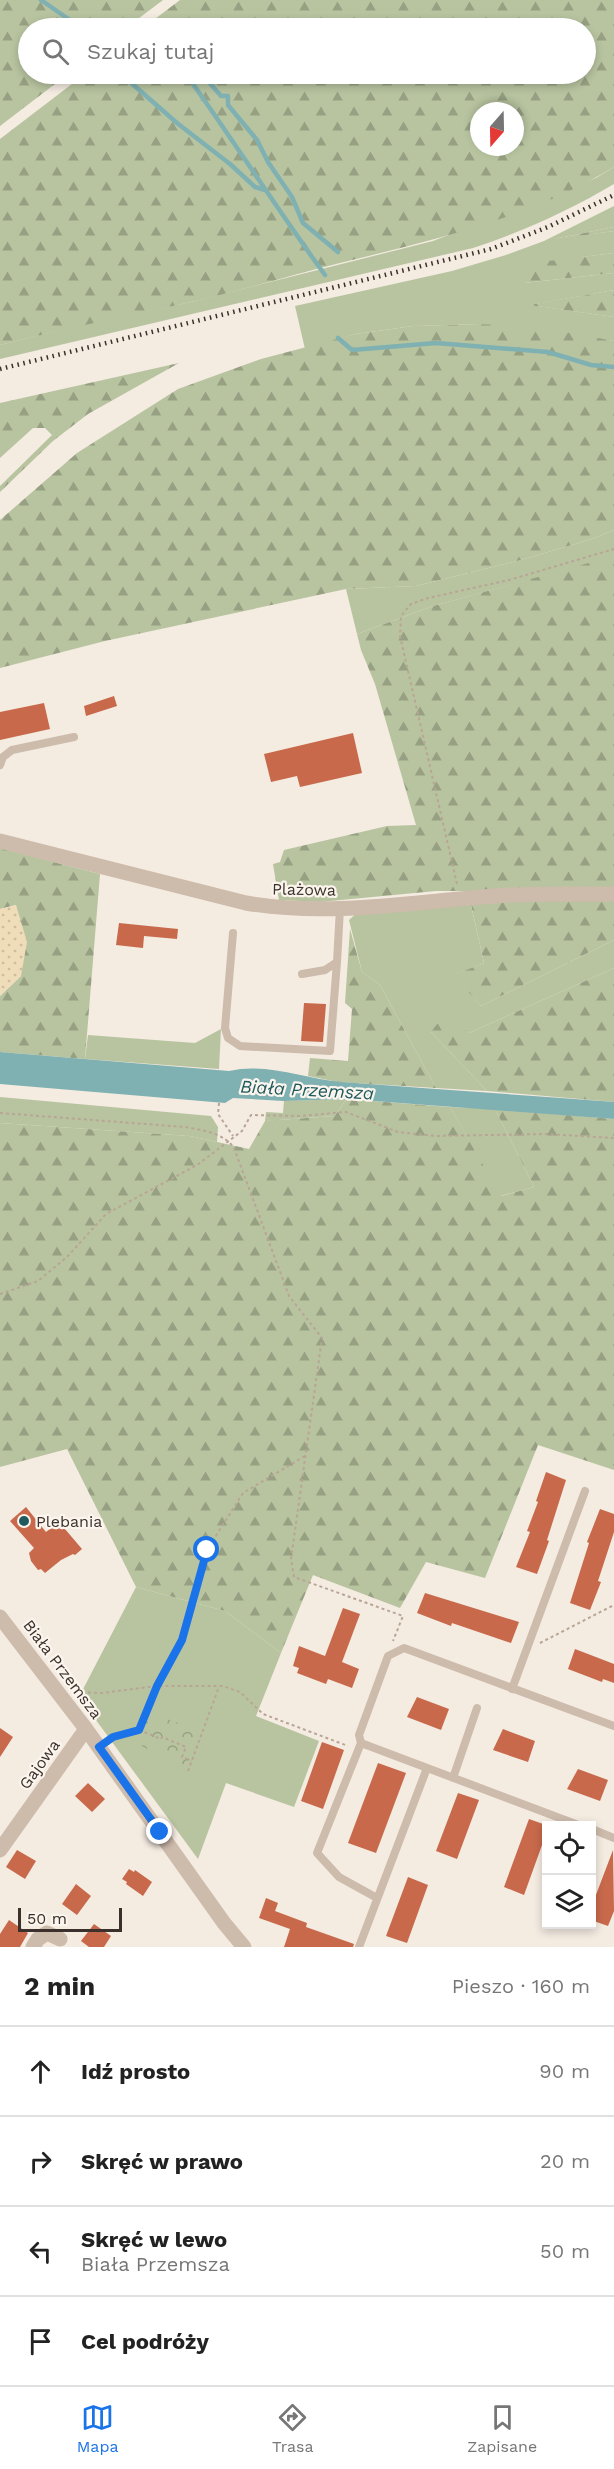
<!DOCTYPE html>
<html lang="pl">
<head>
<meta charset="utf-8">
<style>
	:root { --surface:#fff; --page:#f2f2f2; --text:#222; --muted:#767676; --line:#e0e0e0; --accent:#1a73e8 }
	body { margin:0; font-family:"Work Sans",sans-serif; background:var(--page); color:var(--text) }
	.controls { position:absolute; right:18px; bottom:18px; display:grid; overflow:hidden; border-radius:0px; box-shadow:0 3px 9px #0003 }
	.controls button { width:54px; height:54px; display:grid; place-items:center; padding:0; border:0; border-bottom:2px solid var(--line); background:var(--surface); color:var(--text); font:30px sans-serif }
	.compass { position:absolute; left:470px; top:102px; width:54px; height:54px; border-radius:50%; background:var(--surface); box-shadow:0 3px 9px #0003; rotate:200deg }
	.scale { position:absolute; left:18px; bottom:15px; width:104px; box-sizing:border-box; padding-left:6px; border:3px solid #3b302b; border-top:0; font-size:16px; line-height:21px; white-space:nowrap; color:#3b302b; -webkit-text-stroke:4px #fbf5ee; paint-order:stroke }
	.stop { position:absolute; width:18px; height:18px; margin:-14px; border:4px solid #1a73e8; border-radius:50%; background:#fff }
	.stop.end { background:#1a73e8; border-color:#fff; box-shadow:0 2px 6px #0008 }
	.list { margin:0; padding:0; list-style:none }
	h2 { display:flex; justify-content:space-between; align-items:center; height:78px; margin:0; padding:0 24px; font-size:26px }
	h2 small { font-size:20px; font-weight:400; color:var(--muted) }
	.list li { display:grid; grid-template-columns:39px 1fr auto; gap:18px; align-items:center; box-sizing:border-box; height:90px; padding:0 24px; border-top:2px solid var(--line) }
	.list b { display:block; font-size:22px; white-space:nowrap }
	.list p { margin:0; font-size:20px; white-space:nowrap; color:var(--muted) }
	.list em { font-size:20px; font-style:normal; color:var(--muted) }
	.icon { flex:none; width:33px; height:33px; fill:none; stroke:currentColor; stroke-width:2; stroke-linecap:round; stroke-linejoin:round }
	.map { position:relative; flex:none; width:614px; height:1947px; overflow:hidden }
	.search { position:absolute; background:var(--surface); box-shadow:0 3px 9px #0003; left:18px; right:18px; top:18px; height:66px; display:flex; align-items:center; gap:15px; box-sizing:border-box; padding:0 21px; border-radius:33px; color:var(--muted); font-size:22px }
	.sheet { height:438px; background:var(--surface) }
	nav { display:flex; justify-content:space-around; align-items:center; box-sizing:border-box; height:84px; border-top:2px solid var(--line); background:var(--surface); font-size:16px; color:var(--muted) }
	nav a { display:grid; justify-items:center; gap:3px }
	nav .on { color:var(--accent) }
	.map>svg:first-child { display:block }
</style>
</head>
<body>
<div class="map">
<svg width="614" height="1947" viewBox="0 0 614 1947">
	<defs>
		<pattern id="forest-firs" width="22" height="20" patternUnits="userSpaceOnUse" patternTransform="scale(1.5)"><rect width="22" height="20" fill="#b8c4a0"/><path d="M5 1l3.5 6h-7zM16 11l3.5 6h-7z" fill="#97a083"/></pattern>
		<pattern id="sand-dots" width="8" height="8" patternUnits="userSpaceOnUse" patternTransform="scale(1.5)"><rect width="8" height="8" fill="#efdcb8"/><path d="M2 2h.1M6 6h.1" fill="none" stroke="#cebd9e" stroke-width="1.8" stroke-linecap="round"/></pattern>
		<pattern id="park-crowns" width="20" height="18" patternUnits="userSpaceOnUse" patternTransform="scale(1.5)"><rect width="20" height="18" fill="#b8c4a0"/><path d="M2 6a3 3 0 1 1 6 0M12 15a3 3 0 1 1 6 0" fill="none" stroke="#97a083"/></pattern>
	</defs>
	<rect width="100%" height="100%" fill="#f4ebe1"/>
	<!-- grass -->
	<path fill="#b8c4a0" d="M614,167V184C570,210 522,232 473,248L0,359V345L88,323L191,302L433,241L596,178Z
		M614,206V227L554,239L614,231V253L582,257L524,283L614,273V290L531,305L614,317V341L478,324L413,326L356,334L305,349L295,306L452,271L506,255L544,241Z
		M614,530V556L610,558L433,606L357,634L346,589L416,586L521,560L592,539Z
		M471,905L484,963L454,975L481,1006L614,940V968L469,1033L431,1032L487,1091L436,1088L380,985L362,972L349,920L358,912Z
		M221,1029L219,1069L85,1059L88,1035L195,1043Z
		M0,1097L211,1116L218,1127L217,1142L190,1136L0,1123Z
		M347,1099L334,1116L265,1121L266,1112L283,1113L284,1101Z
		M450,1107L495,1109L534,1187L500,1196Z
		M136,1587L225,1611L281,1653L256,1716L319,1741L294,1807L226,1783L198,1859L79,1697Z"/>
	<!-- forest -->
	<path fill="url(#forest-firs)" fill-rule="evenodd" d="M0,0H163L126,28H28V74H68L0,126Z
		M180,0H614V167C528,219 433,240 336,264C288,276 240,291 191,302C127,316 63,329 0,345V139L85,74H586V28H143ZM479,111H515V147H479Z
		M614,227V231L544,241Z
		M614,253V273L524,283L520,272L540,262Z
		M614,290V317L529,305Z
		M478,324L538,327L614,341V530L592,539L521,560L416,586L346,589L105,641L0,668V520L77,453L178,389L261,359L356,334L413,326Z
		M179,363L88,414L53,441L0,492V486L52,435L45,428H33L0,458V403Z
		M614,556V940L481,1006L453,975L484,963L468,891H436L320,902L279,900L273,864L280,862L284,850L387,826L416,825L375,684L361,650L357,634L433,606Z
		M0,848L100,874L85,1059L0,1052V996L21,976L16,905L0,909Z
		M350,929L362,972L380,985L436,1088L338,1082L308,1076L310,1058L348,1061L352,1009L345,1003Z
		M614,968V1102L487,1091L431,1032L444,1015L469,1033Z
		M347,1099L450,1107L501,1196L534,1187L495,1109L614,1119V1470L538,1445L485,1578L426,1562L400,1608L313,1575L281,1653L225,1611L136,1587L67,1449L0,1467V1123L190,1136L249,1149L265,1121L334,1116Z"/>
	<!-- sand -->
	<path fill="url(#sand-dots)" d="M16,905L27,942L21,976L0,996V909Z"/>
	<!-- park -->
	<path fill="url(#park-crowns)" d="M149,1712L200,1731L185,1771L137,1743Z"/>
	<!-- water -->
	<path fill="#7fb0b2" d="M0,1052L229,1071C267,1062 304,1079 342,1082C432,1089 523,1095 614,1102V1119L347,1099L284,1101L233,1098L225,1103L0,1084Z"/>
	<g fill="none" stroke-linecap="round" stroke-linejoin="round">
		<!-- stream -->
		<path stroke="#7fb0b2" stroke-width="4.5" d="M41,0L74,23L89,28
			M121,74L177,123L230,164L255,187L265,190
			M186,74C233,140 277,209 325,275
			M202,74L221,96H228V105L257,140L268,162L292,197L303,223L338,252
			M338,338L352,350L436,343L548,352L591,365L614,367"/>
	</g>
	<!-- building -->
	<path fill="#c8694b" d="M114,696L117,706L86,716L84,706Z
		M44,703L50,729L0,740V712Z
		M353,733L362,773L300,787L297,776L271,782L264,754Z
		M119,923L178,929L177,939L144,936L143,948L116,945Z
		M304,1003L326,1004L323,1042L301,1041Z
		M546,1472L566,1480L547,1540L549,1541L537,1574L516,1567L530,1532L527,1531L538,1502L536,1501Z
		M26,1507L46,1532L59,1522L82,1549L75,1555L73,1554L61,1560L45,1573L41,1569L38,1570L31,1561L29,1553L34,1548L10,1521Z
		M600,1509L614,1514V1532L598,1581L601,1582L590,1610L570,1603L589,1543L587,1542Z
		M425,1593L519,1622L511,1643L452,1623L451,1626L417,1613Z
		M343,1608L360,1614L342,1662L359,1669L352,1688L328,1679L326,1684L297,1673L299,1668L293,1666L299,1646L325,1656Z
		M575,1649L614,1664V1683L603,1679L602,1682L568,1669Z
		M417,1697L449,1709L441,1730L407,1717Z
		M0,1728L13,1737L0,1757Z
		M503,1729L535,1741L528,1762L493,1750Z
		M322,1742L344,1750L323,1809L301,1801Z
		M378,1763L406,1773L376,1853L348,1843Z
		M578,1769L608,1780L600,1801L567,1789Z
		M88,1783L105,1799L92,1812L75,1796Z
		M458,1793L479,1800L457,1859L436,1851Z
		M529,1819L546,1825V1834L524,1895L504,1887Z
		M17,1850L36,1861L25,1879L6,1867Z
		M613,1850L614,1911L608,1926L591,1920V1908Z
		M129,1869L134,1872L135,1870L152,1882L143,1896L126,1884L127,1882L122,1879Z
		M408,1877L428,1885L407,1943L386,1936Z
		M76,1884L91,1896L77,1915L62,1904Z
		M266,1898L278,1903L275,1911L307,1923L306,1927L354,1944L353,1947H284L290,1929L259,1918Z
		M9,1920L28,1933L20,1947H0V1934Z
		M94,1924L111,1936L104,1947H89L81,1941Z"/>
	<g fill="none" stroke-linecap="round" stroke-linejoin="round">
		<!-- path -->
		<path stroke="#b9a596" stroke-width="2" stroke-dasharray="3 3" stroke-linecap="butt" d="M457,884L400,636L401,616L411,604L428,598L509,580L614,549
			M219,1103L218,1114L233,1136
			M0,1113L185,1127C202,1130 224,1133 234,1148L289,1296L322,1338L291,1559L294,1577L403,1616L393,1641
			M0,1294L38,1281L67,1257L106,1214L197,1165L242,1131L251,1115L299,1116L346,1112L398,1132L436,1136L546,1134L614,1138
			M540,1643L614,1605
			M76,1692L102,1693L157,1686H223L240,1692L263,1714L348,1746
			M139,1730L161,1739L162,1737L186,1747L182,1757L191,1761
			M110,1739L139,1730L157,1686L182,1640L207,1550L243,1493L305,1456
			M188,1771L219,1687"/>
		<!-- service -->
		<path stroke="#cdbbac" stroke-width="8" d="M0,765L3,757L12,750L74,737
			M233,933L225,1028L228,1038L240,1046L330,1051L337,962
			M302,974L325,970L337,962L340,908
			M512,1689L585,1491
			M361,1743L317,1853L339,1877L377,1898
			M453,1778L477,1708
			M581,1826L361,1743L359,1735L388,1656L404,1648L614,1726
			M592,1829L614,1838
			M359,1947L427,1768"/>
		<!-- minor -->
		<path stroke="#cdbbac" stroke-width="15" d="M0,841L246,903C328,917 412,902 494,896C534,893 574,895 614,894
			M0,1617L86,1729L224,1923L244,1947
			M0,1850L86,1729
			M33,1947L38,1939L47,1933L60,1939"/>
		<!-- rail -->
		<path stroke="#3b302b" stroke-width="4.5" stroke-dasharray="1.5 4.5" stroke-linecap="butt" d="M0,369L491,249L548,227L614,195"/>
	</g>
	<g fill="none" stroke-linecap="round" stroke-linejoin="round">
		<!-- route -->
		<path stroke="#1a73e8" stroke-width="8" d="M160,1832L99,1747L113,1737L139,1730L157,1686L182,1640L207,1550"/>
	</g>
	<!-- markers -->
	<circle fill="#1f5a5e" stroke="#fbf5ee" stroke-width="2" cx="24" cy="1521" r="6"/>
	<g text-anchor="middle" stroke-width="4.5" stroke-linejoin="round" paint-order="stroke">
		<!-- street labels -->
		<g font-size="16" fill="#3b302b" stroke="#fbf5ee">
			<text transform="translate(304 889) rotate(1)" y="6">Plażowa</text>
			<text transform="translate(63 1669) rotate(53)" y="6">Biała Przemsza</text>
			<text transform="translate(39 1764) rotate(-54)" y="6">Gajowa</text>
		</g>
		<!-- poi labels -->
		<g font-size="16" fill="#3b302b" stroke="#fbf5ee" text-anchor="start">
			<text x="36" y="1527">Plebania</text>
		</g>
		<!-- water labels -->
		<g font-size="18" font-style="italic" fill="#1f5a5e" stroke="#fbf5ee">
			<text transform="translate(307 1090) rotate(3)" y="6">Biała Przemsza</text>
		</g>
	</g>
</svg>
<div class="controls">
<button><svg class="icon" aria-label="locate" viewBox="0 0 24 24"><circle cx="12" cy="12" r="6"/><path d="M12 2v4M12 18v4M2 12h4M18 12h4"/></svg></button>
<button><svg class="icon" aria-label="layers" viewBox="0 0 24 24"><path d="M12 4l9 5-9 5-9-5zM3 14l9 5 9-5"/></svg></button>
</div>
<svg class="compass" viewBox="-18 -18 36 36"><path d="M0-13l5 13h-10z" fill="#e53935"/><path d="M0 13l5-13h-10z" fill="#767676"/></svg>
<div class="scale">50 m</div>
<div class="stop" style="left:207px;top:1550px"></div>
<div class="stop end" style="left:160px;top:1832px"></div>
<div class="search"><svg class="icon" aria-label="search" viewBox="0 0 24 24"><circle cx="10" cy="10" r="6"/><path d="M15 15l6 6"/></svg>Szukaj tutaj</div>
</div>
<section class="sheet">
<h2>2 min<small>Pieszo · 160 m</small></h2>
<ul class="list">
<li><svg class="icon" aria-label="ahead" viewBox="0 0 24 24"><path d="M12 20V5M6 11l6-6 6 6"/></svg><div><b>Idź prosto</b></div><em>90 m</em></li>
<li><svg class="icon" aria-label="right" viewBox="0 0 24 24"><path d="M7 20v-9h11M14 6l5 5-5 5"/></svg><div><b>Skręć w prawo</b></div><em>20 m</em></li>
<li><svg class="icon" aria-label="left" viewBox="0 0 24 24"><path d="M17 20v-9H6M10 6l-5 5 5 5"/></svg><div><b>Skręć w lewo</b><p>Biała Przemsza</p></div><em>50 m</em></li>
<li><svg class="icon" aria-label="arrive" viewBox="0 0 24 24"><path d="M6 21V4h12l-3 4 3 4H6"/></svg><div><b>Cel podróży</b></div></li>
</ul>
</section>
<nav>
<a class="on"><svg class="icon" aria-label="map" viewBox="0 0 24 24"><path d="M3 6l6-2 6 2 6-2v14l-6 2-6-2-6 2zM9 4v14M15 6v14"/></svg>Mapa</a>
<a><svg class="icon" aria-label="directions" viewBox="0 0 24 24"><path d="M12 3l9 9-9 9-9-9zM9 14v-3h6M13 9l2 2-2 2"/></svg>Trasa</a>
<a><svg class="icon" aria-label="saved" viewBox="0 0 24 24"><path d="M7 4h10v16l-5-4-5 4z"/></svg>Zapisane</a>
</nav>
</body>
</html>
